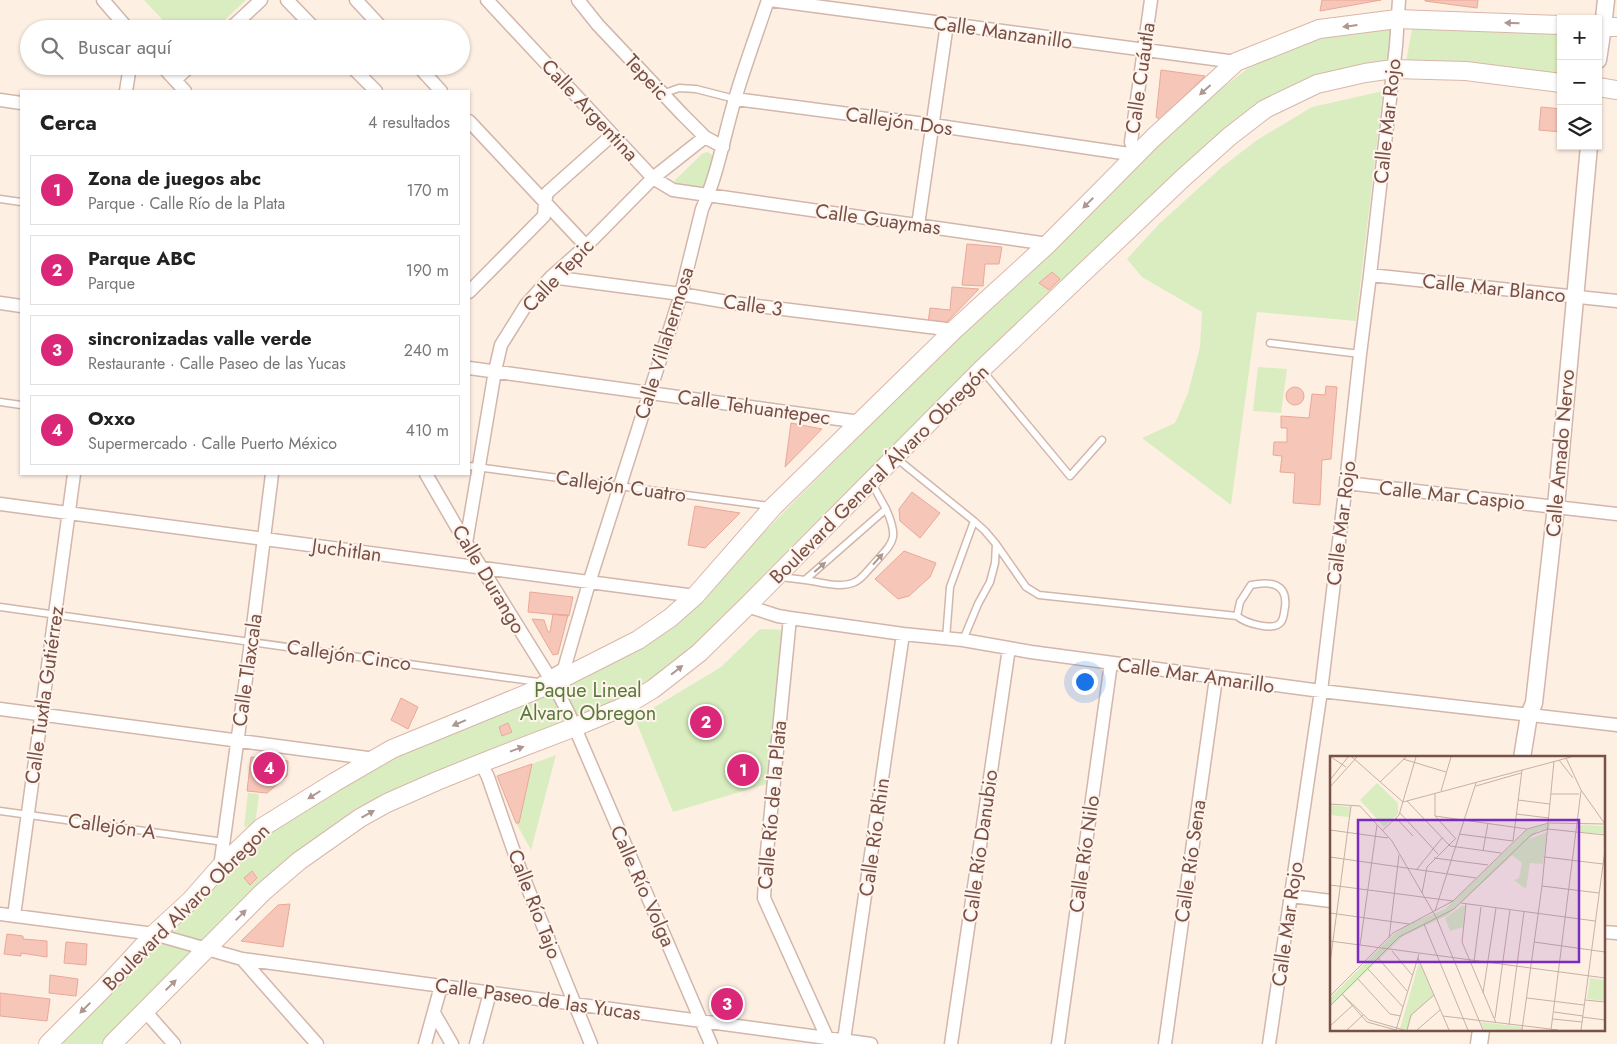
<!DOCTYPE html>
<html lang="es">
<head>
<meta charset="utf-8">
<style>
	:root { --surface:#fff; --page:#f2f2f2; --text:#222; --muted:#767676; --line:#e0e0e0; --accent:#db2777 }
	body { margin:0; font-family:Jost,sans-serif; background:var(--page); color:var(--text) }
	.controls { position:absolute; right:15px; top:15px; display:grid; overflow:hidden; border-radius:0px; box-shadow:0 1px 4px #0004 }
	.controls button { width:45px; height:45px; display:grid; place-items:center; padding:0; border:0; border-bottom:1px solid var(--line); background:var(--surface); color:var(--text); font:25px sans-serif }
	.you { position:absolute; left:1084px; top:681px; width:18px; height:18px; margin:-12px; border:4px solid #fff; border-radius:50%; background:#1a73e8; box-shadow:0 0 0 8px #1a73e833 }
	.badge { display:grid; place-items:center; width:32px; height:32px; border-radius:50%; background:var(--accent); color:#fff; font-size:16px; font-weight:700 }
	.pin { position:absolute; translate:-50% -50%; border:2px solid #fff; box-shadow:0 1px 5px #0006 }
	.list { margin:0; padding:0; list-style:none }
	h2 { display:flex; justify-content:space-between; align-items:center; height:65px; margin:0; padding:0 20px; font-size:21px }
	h2 small { font-size:16px; font-weight:400; color:var(--muted) }
	.list li { display:grid; grid-template-columns:32px 1fr auto; gap:15px; align-items:center; box-sizing:border-box; height:70px; margin:0 10px 10px; padding:0 10px; border:1px solid var(--line); border-radius:0px }
	.list b { display:block; font-size:19px; white-space:nowrap }
	.list p { margin:0; font-size:16px; white-space:nowrap; color:var(--muted) }
	.list em { font-size:16px; font-style:normal; color:var(--muted) }
	.icon { flex:none; width:28px; height:28px; fill:none; stroke:currentColor; stroke-width:2; stroke-linecap:round; stroke-linejoin:round }
	.map { position:relative; flex:none; width:1617px; height:1044px; overflow:hidden }
	.search { position:absolute; background:var(--surface); box-shadow:0 1px 4px #0004; left:20px; top:20px; width:450px; height:55px; display:flex; align-items:center; gap:12px; box-sizing:border-box; padding:0 18px; border-radius:28px; color:var(--muted); font-size:19px }
	.panel { position:absolute; background:var(--surface); box-shadow:0 1px 4px #0004; left:20px; top:90px; width:450px; height:385px; border-radius:0px }
	.map>svg:first-child { display:block }
</style>
</head>
<body>
<div class="map">
<svg width="1617" height="1044" viewBox="0 0 1617 1044">
	<rect width="100%" height="100%" fill="#feefe3"/>
	<!-- green -->
	<path fill="#daedc0" d="M144,0H246L215,29H171Z
		M1413,24L1561,34V80L1405,67Z
		M1403,26L1396,67L1317,82L1194,167L707,655L495,763L395,808L360,825L324,850L240,923L119,1044H53L249,847L330,785L681,616L885,410L1102,201L1143,160L1208,99L1247,69L1296,46L1342,33Z
		M1383,91L1356,321L1257,312L1231,505L1142,438L1175,423L1188,393L1200,347L1202,312L1142,277L1127,259L1159,224L1222,167L1257,140L1312,107Z
		M708,152L712,155L713,161L705,188L702,190L678,185L675,183V180L703,153Z
		M1258,367L1287,369L1281,413L1253,411Z
		M760,629L785,630L770,783L673,812L635,719L721,667Z
		M556,755L531,850L516,823L532,764Z
		M248,793L259,794L255,825L244,827Z"/>
	<!-- building -->
	<path fill="#f6c6b8" stroke="#eaa897" d="M1322,0H1381L1320,11Z
		M1425,0H1478L1477,8L1425,1Z
		M1161,70L1205,76L1160,120L1156,117Z
		M1541,107L1561,109V132L1539,130Z
		M967,244L1002,247L999,264H985L983,286L962,285Z
		M1052,272L1060,279L1049,290L1039,283Z
		M952,287L979,289L944,325L928,323L930,308L950,310Z
		M1326,386L1337,387L1331,459L1322,460L1320,505L1293,503L1295,473L1280,472L1282,456L1273,455L1274,442H1287V428H1281V416L1309,418L1312,394L1325,395Z
		M1286 396a9 9 0 1 1 18 0a9 9 0 1 1-18 0Z
		M791,423L822,429L785,467Z
		M912,492L940,513L920,538L900,521L899,509Z
		M695,506L740,513L705,548L688,545Z
		M904,551L936,563L930,577L909,596L898,599L875,579Z
		M530,592L573,597L569,616L528,612Z
		M553,614L568,615L558,654L553,655L532,619L544,620L548,632H550Z
		M401,698L418,707L408,729L391,720Z
		M508,723L512,732L502,736L499,727Z
		M251,757L288,761L287,776L267,793L247,791Z
		M532,764L519,823H516L497,776Z
		M252,871L257,878L250,885L244,878Z
		M290,904L283,947L241,941L278,905Z
		M7,934L23,936V939L47,941V957L21,953V956L4,954Z
		M66,942L87,944L86,965L64,963Z
		M50,975L78,979L76,996L49,993Z
		M0,993L50,999L47,1021L0,1016Z"/>
	<g fill="none" stroke-linecap="round" stroke-linejoin="round">
		<defs>
			<path id="service" d="M662,94L679,88L696,89L735,99
				M0,199L21,202
				M1270,343L1360,354
				M982,370L1070,476L1102,440
				M0,402L21,405
				M896,458L974,521L985,531L996,544L995,563L990,582L978,604L963,640
				M469,466L770,506
				M996,544L1026,587L1039,595L1237,616C1245,623 1274,632 1281,622C1284,618 1284,612 1285,607C1288,583 1270,581 1251,585L1240,602L1237,616
				M781,577L805,580L886,509L871,482
				M805,580C821,582 840,589 855,582C862,579 867,571 872,566C893,542 900,540 886,509
				M0,607L538,682L541,680
				M946,639L950,587L974,521
				M0,811L224,842"/>
			<path id="minor" d="M103,0L128,29
				M287,0L315,29
				M356,0L383,29
				M487,0L653,178L673,190L1048,244
				M578,0L598,25L682,114L705,137L723,147
				M770,0L1236,62
				M230,29L261,0
				M162,66L185,91
				M351,66L376,91
				M418,66L441,91
				M175,80L190,66
				M126,91L130,66
				M735,99L933,125L1136,155
				M0,100L21,103
				M469,121L586,246
				M1136,155L1131,142L1151,0
				M918,225L947,24
				M1370,275L1617,301
				M551,277L681,294L733,303L954,330
				M469,292L544,216L545,202L547,193L612,135
				M0,303L21,306
				M469,368L860,422
				M426,474L466,543L553,683L569,714L711,1044
				M1346,483L1617,514
				M0,504L695,596
				M466,543L495,371L501,345L526,305L551,277L586,246L653,178L705,137
				M747,606L778,616L790,618L903,634L963,640L1031,652L1321,691L1617,725
				M790,618L766,862L764,898L830,1044
				M550,677L564,669L589,583L681,294L702,209C718,174 724,135 735,99C745,65 757,33 768,0
				M0,709L375,759
				M481,763L488,777L520,869L591,1044
				M220,867L251,642L272,474
				M1291,896L1331,901
				M0,914L154,934L242,959L871,1044
				M14,916L74,474
				M1603,932L1617,933
				M242,959L317,1044
				M144,1010L174,1044
				M434,1013L452,1044
				M844,1040L903,634
				M425,1044L441,986
				M476,1044L490,993
				M951,1044L1009,648
				M1058,1044L1111,663
				M1165,1044L1216,678
				M1269,1044L1321,691L1346,483L1360,354L1370,275L1396,46L1399,0"/>
			<path id="tertiary" d="M1598,60L1603,27L1606,0
				M1522,758L1529,715L1534,703L1556,506L1589,146
				M1479,1044L1481,1030"/>
			<path id="secondary" d="M1598,27H1617
				M1598,87L1617,90
				M48,1044L105,987L154,934L190,901L220,867L261,828L335,782L392,749L553,683L638,640L670,618L695,596L773,507L954,330L1048,244L1153,138L1236,62L1319,29L1397,19L1561,25
				M112,1044L263,892L299,861L360,818L387,803L437,781L489,760L575,727L623,707L653,689L699,653L747,606L981,370L1183,178L1230,136L1265,109L1317,84L1365,73L1393,69L1466,71L1561,83"/>
		</defs>
		<!-- service casing -->
		<use href="#service" stroke="#d2b6ab" stroke-width="9"/>
		<!-- minor casing -->
		<use href="#minor" stroke="#d2b6ab" stroke-width="15"/>
		<!-- tertiary casing -->
		<use href="#tertiary" stroke="#d2b6ab" stroke-width="19"/>
		<!-- secondary casing -->
		<use href="#secondary" stroke="#d9b6aa" stroke-width="20"/>
		<!-- service -->
		<use href="#service" stroke="#fff" stroke-width="6"/>
		<!-- minor -->
		<use href="#minor" stroke="#fff" stroke-width="12"/>
		<!-- tertiary -->
		<use href="#tertiary" stroke="#fff" stroke-width="16"/>
		<!-- secondary -->
		<use href="#secondary" stroke="#fff" stroke-width="18"/>
	</g>
	<!-- one-way arrows -->
	<defs><path id="oneway-solid" d="M-6-.8H1V-3.2L6.5 0L1 3.2V.8H-6Z" transform="scale(1.25)"/></defs>
	<g fill="#ae9691">
		<use href="#oneway-solid" transform="translate(1512 23) rotate(-178)"/>
		<use href="#oneway-solid" transform="translate(1350 26) rotate(173)"/>
		<use href="#oneway-solid" transform="translate(1205 90) rotate(138)"/>
		<use href="#oneway-solid" transform="translate(1088 203) rotate(135)"/>
		<use href="#oneway-solid" transform="translate(878 559) rotate(-48)"/>
		<use href="#oneway-solid" transform="translate(820 567) rotate(-41)"/>
		<use href="#oneway-solid" transform="translate(677 670) rotate(-38)"/>
		<use href="#oneway-solid" transform="translate(459 723) rotate(157)"/>
		<use href="#oneway-solid" transform="translate(517 749) rotate(-20)"/>
		<use href="#oneway-solid" transform="translate(314 795) rotate(148)"/>
		<use href="#oneway-solid" transform="translate(368 814) rotate(-29)"/>
		<use href="#oneway-solid" transform="translate(241 915) rotate(-45)"/>
		<use href="#oneway-solid" transform="translate(171 985) rotate(-44)"/>
		<use href="#oneway-solid" transform="translate(85 1008) rotate(135)"/>
	</g>
	<g text-anchor="middle" stroke-width="4" stroke-linejoin="round" paint-order="stroke">
		<!-- street labels -->
		<g font-size="20" fill="#785047" stroke="#fff4eb">
			<text transform="translate(1003 32) rotate(8)" y="7">Calle Manzanillo</text>
			<text transform="translate(647 77) rotate(47)" y="7">Tepeic</text>
			<text transform="translate(1140 78) rotate(-82)" y="7">Calle Cuáutla</text>
			<text transform="translate(590 110) rotate(47)" y="7">Calle Argentina</text>
			<text transform="translate(899 121) rotate(8)" y="7">Callejón Dos</text>
			<text transform="translate(1387 121) rotate(-84)" y="7">Calle Mar Rojo</text>
			<text transform="translate(878 219) rotate(8)" y="7">Calle Guaymas</text>
			<text transform="translate(558 275) rotate(-46)" y="7">Calle Tepic</text>
			<text transform="translate(1494 288) rotate(6)" y="7">Calle Mar Blanco</text>
			<text transform="translate(753 305) rotate(8)" y="7">Calle 3</text>
			<text transform="translate(664 343) rotate(-73)" y="7">Calle Villahermosa</text>
			<text transform="translate(754 407) rotate(8)" y="7">Calle Tehuantepec</text>
			<text transform="translate(1560 453) rotate(-85)" y="7">Calle Amado Nervo</text>
			<text transform="translate(879 474) rotate(-45)" y="7">Boulevard General Álvaro Obregón</text>
			<text transform="translate(621 486) rotate(8)" y="7">Callejón Cuatro</text>
			<text transform="translate(1452 495) rotate(6)" y="7">Calle Mar Caspio</text>
			<text transform="translate(1341 523) rotate(-83)" y="7">Calle Mar Rojo</text>
			<text transform="translate(347 550) rotate(8)" y="7">Juchitlan</text>
			<text transform="translate(489 579) rotate(59)" y="7">Calle Durango</text>
			<text transform="translate(349 655) rotate(8)" y="7">Callejón Cinco</text>
			<text transform="translate(247 670) rotate(-82)" y="7">Calle Tlaxcala</text>
			<text transform="translate(1196 675) rotate(8)" y="7">Calle Mar Amarillo</text>
			<text transform="translate(44 695) rotate(-82)" y="7">Calle Tuxtla Gutiérrez</text>
			<text transform="translate(772 805) rotate(-85)" y="7">Calle Río de la Plata</text>
			<text transform="translate(112 826) rotate(8)" y="7">Callejón A</text>
			<text transform="translate(874 837) rotate(-82)" y="7">Calle Río Rhin</text>
			<text transform="translate(980 846) rotate(-82)" y="7">Calle Río Danubio</text>
			<text transform="translate(1084 854) rotate(-82)" y="7">Calle Río Nilo</text>
			<text transform="translate(1190 861) rotate(-82)" y="7">Calle Río Sena</text>
			<text transform="translate(643 886) rotate(66)" y="7">Calle Río Volga</text>
			<text transform="translate(535 904) rotate(69)" y="7">Calle Río Tajo</text>
			<text transform="translate(186 907) rotate(-45)" y="7">Boulevard Alvaro Obregon</text>
			<text transform="translate(1287 924) rotate(-82)" y="7">Calle Mar Rojo</text>
			<text transform="translate(538 999) rotate(8)" y="7">Calle Paseo de las Yucas</text>
		</g>
		<!-- park labels -->
		<g font-size="20" fill="#58793c" stroke="#fff4eb">
			<text x="588" y="697">Paque Lineal<tspan x="588" dy="23">Alvaro Obregon</tspan></text>
		</g>
	</g>
	<!-- overview -->
	<g transform="translate(1330 756)">
		<rect width="275" height="275" fill="#feefe3"/>
		<path d="M47,27L68,47V58L54,71L30,44ZM0,49L21,51L19,61L0,59ZM220,68L219,73L208,75L118,159L73,180L0,251V242L62,180L79,168L115,153L198,73ZM249,69L275,70V78L248,76ZM217,76L213,108L200,107L196,133L184,124L189,122L192,107L182,99L200,83ZM132,150H135L133,171L120,175L115,162ZM89,206L104,239L82,259L78,274L70,273ZM260,222L275,224V245L257,243ZM151,266L193,271L192,274H154Z" fill="#daedc0"/>
		<path fill="none" stroke="#c8afa5" stroke-width="1" d="M1,1L16,11M22,1L73,46L241,1M236,2L251,34L275,68M73,3L116,16M229,4L243,22M0,24L18,1M50,26L76,1M146,30L191,17M0,31L27,1M111,35L121,1M105,38V60L126,83M221,38H249M188,44L220,48M77,45L120,90L171,97M0,48L30,50L62,85L106,161L153,274M70,57L108,98M186,58L219,62M105,60L197,73M66,62L83,80M0,74L58,82M52,75L69,59L86,1M129,78L183,85L192,14M153,95L158,67M0,101L146,122M215,101L273,108M104,102L158,109M87,113L112,82M0,129L123,145M212,130L269,137M92,137L97,111L125,83M131,147L265,165M136,148L132,186L166,267M105,155L146,27M0,157L79,168M94,168L138,274M59,182L69,99M0,185L275,222M204,186L275,196M30,189L47,69M62,195L82,219M48,202L77,235M88,202L119,274M144,206L151,151M0,207L21,50M38,213L73,251M28,223L60,258L71,260M153,237L166,152M12,238L39,264L74,274M13,239L37,266L66,274M0,240L63,177L123,145L197,73L219,67L275,68M197,242L254,249M255,244L275,246M0,250L69,181L124,153L201,79L218,73L275,79M224,256L253,260M113,260L228,274M252,261L275,264M165,262L180,154M223,263L252,266M179,269L194,156M0,270L23,249M17,274L33,259M66,274L89,198M77,274L81,259L104,239M87,274L110,254M192,274L212,130L224,5M221,274L251,35M251,274L275,94"/>
		<path fill="#7b2cbf" fill-opacity="0.15" stroke="#7b2cbf" stroke-width="2.5" d="M28,64H249V206H28Z"/>
		<rect width="275" height="275" fill="none" stroke="#785047" stroke-width="2.5"/>
	</g>
</svg>
<div class="controls">
<button>+</button>
<button>−</button>
<button><svg class="icon" aria-label="layers" viewBox="0 0 24 24"><path d="M12 4l9 5-9 5-9-5zM3 14l9 5 9-5"/></svg></button>
</div>
<div class="you"></div>
<div class="pin badge" style="left:743px;top:770px">1</div>
<div class="pin badge" style="left:706px;top:722px">2</div>
<div class="pin badge" style="left:727px;top:1004px">3</div>
<div class="pin badge" style="left:269px;top:768px">4</div>
<div class="search"><svg class="icon" aria-label="search" viewBox="0 0 24 24"><circle cx="10" cy="10" r="6"/><path d="M15 15l6 6"/></svg>Buscar aquí</div>
<section class="panel">
<h2>Cerca<small>4 resultados</small></h2>
<ul class="list">
<li><span class="badge">1</span><div><b>Zona de juegos abc</b><p>Parque · Calle Río de la Plata</p></div><em>170 m</em></li>
<li><span class="badge">2</span><div><b>Parque ABC</b><p>Parque</p></div><em>190 m</em></li>
<li><span class="badge">3</span><div><b>sincronizadas valle verde</b><p>Restaurante · Calle Paseo de las Yucas</p></div><em>240 m</em></li>
<li><span class="badge">4</span><div><b>Oxxo</b><p>Supermercado · Calle Puerto México</p></div><em>410 m</em></li>
</ul>
</section>
</div>
</body>
</html>
